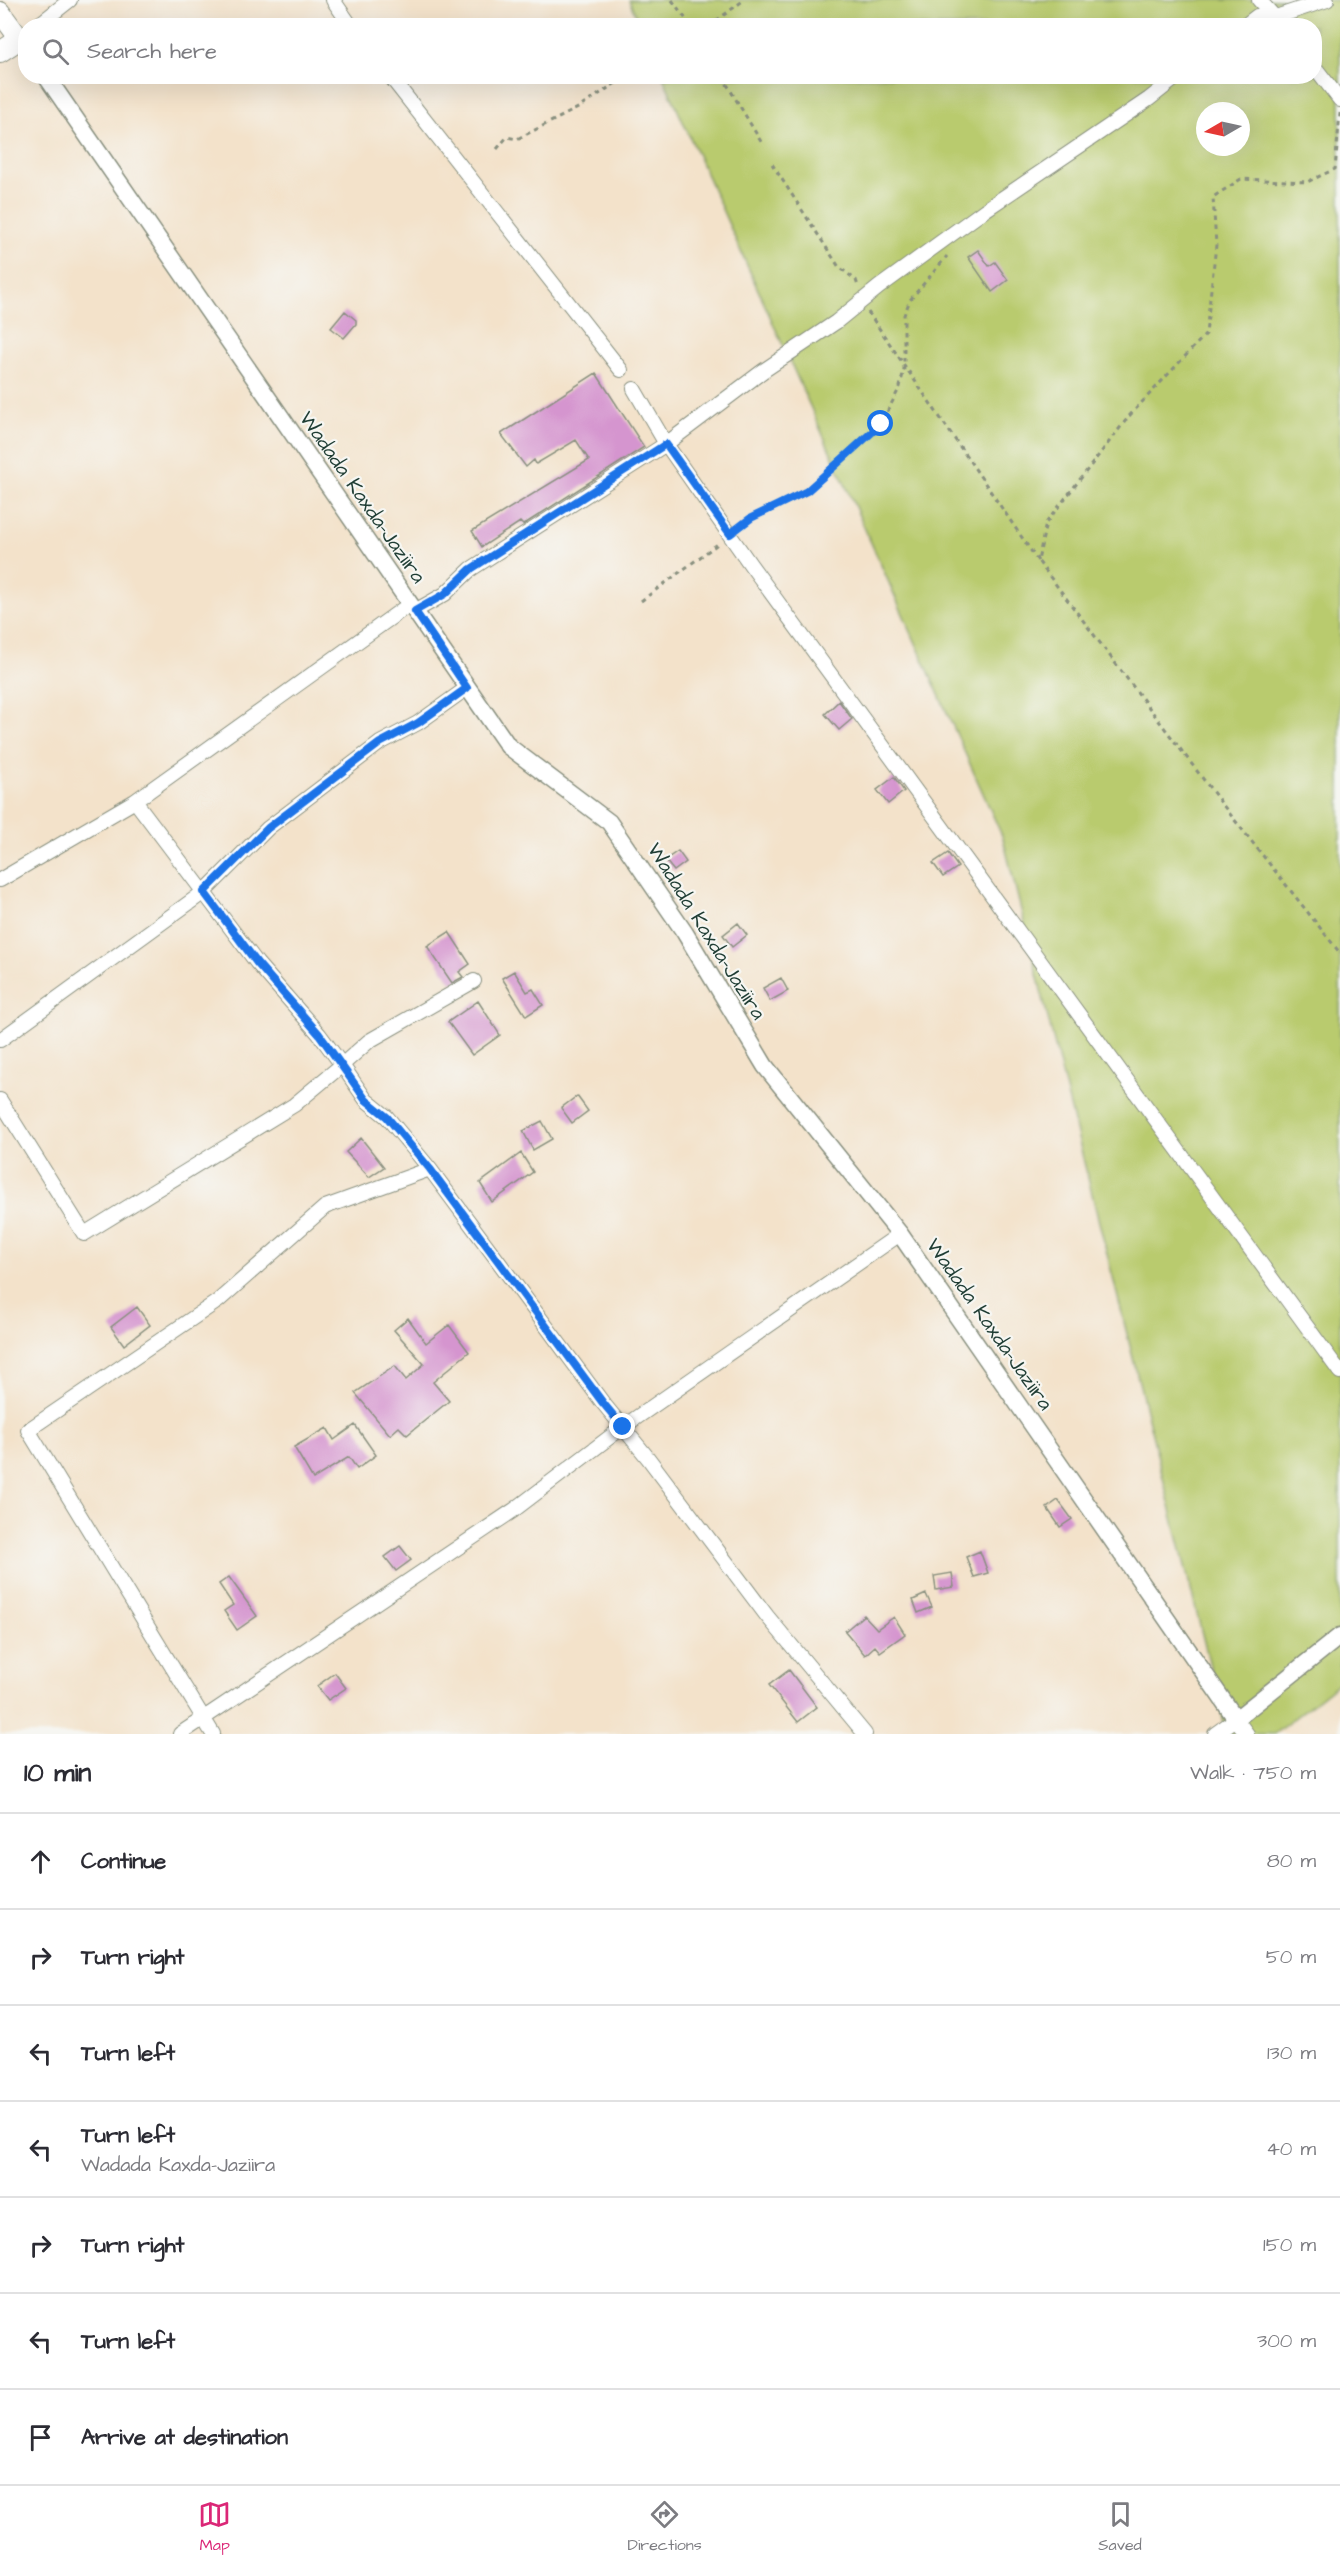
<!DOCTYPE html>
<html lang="en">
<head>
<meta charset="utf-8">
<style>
	:root { --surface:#fff; --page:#f7f7f7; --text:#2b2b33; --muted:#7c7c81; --line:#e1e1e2; --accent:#db2777 }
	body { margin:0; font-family:"Architects Daughter",sans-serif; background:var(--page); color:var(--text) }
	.compass { position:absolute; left:1196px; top:102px; width:54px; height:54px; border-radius:50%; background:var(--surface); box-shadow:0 6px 24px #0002; rotate:261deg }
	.stop { position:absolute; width:18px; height:18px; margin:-14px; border:4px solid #1a73e8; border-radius:50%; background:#fff }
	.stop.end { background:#1a73e8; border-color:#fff; box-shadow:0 2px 6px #0008 }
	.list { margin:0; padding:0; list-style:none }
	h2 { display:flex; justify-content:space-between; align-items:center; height:78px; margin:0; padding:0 24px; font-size:26px }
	h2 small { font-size:20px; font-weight:400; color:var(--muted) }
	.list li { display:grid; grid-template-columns:39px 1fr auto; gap:18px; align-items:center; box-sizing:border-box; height:96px; padding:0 24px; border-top:2px solid var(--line) }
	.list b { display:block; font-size:22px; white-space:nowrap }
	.list p { margin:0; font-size:20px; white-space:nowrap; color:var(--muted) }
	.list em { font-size:20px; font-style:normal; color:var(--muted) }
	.icon { flex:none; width:33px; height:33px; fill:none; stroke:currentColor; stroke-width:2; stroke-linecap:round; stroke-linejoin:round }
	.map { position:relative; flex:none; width:1340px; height:1734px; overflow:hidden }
	.search { position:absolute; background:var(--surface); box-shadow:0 6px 24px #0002; left:18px; right:18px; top:18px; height:66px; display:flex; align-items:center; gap:15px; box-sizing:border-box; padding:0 21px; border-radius:24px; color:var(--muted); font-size:22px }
	.sheet { height:750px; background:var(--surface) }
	nav { display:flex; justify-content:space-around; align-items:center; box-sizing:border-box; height:84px; border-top:2px solid var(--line); background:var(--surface); font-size:16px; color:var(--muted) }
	nav a { display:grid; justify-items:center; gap:3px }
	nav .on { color:var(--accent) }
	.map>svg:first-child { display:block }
</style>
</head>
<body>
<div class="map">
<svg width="1340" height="1734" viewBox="0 0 1340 1734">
	<rect width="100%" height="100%" fill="#f6f6f2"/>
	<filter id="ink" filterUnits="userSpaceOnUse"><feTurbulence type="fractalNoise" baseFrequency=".0167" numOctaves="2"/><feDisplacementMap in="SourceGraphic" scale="12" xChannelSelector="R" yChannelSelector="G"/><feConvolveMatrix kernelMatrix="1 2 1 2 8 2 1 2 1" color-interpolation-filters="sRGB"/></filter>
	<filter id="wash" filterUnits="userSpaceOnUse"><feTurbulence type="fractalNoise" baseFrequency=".008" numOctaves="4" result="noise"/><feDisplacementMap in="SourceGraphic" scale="24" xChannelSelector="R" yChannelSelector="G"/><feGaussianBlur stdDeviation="1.35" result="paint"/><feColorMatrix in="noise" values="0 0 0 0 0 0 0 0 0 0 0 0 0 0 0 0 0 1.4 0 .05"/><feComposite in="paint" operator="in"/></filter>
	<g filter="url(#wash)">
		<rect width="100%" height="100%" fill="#f3e2ca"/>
		<!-- green -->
		<path fill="#b9cb6e" stroke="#6c8451" stroke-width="1.5" fill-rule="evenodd" d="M629,0H1340V1682L1274,1734H1227L1003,838L663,77L1314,76V26H640ZM1205,111H1241V147H1205Z"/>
		<g id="blocks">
			<!-- building -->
			<path fill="#d595cf" d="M978,250L989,266L995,262L1008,280L992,292L968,257Z
				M345,311L356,320V324L344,338L331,328Z
				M596,373L644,447L523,525L520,522L482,547L472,531L589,460L576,440L536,464L534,460L526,467L501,434Z
				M839,701L852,719L839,730L825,714Z
				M894,777L904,791L888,804L877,790Z
				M678,851L686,862L674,871L665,860Z
				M948,853L958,867L943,877L933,863Z
				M738,923L747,935L732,947L723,935Z
				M449,932L470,964L459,972L463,977L452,983L427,946Z
				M514,971L527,992L533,989L543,1005L526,1016L502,978Z
				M781,978L788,991L770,1001L763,988Z
				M478,1001L500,1035L472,1055L448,1022Z
				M577,1096L588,1111L572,1123L561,1108Z
				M542,1121L552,1139L533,1150L523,1131Z
				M361,1138L384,1167L369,1177L346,1152Z
				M521,1153L533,1172L492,1202L480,1183Z
				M137,1307L150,1325L124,1345L111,1327Z
				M408,1318L426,1343L449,1325L469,1352L433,1382L449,1401L407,1435L399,1427L390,1435L355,1393L395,1366L406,1380L424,1364L394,1330Z
				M355,1425L376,1455L357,1469L349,1457L313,1479L294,1447L327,1428L334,1440Z
				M1058,1500L1072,1519L1060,1527L1047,1508Z
				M400,1546L411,1560L396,1571L385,1557Z
				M980,1551L988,1573L974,1577L966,1557Z
				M952,1573L954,1587L936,1590L934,1576Z
				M229,1577L257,1616L237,1630L224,1611L233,1605L219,1584Z
				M926,1594L932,1607L918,1613L913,1600Z
				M864,1615L877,1629L894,1617L905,1634L880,1652L875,1646L865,1655L845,1631Z
				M789,1670L817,1707L798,1722L769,1685Z
				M335,1673L346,1688L328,1700L317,1686Z"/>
		</g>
	</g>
	<g filter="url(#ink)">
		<use href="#blocks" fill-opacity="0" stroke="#89907f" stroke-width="1.5"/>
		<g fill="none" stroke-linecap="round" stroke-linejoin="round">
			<defs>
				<path id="minor" d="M333,0L351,26
					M1259,0L1283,26
					M37,26L70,0
					M1244,26L1257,16L1276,17L1327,0
					M1314,66L1340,100
					M390,76L621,370
					M634,389L666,444L750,564L1340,1372
					M415,611L445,594L471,569L666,444L763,371L836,322L879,287L985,210L1149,99L1178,76
					M135,801L410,604
					M0,880L135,801L257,963L319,1034L342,1065L294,1105L84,1234L0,1100
					M474,981L369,1041L342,1065L366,1100L387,1117L430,1169L603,1403L648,1458L767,1616L865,1734
					M0,1040L204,892L268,828L380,743L418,723L467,688
					M180,1734L514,1510L623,1427L900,1234
					M213,1734L28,1430L218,1301L325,1207L430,1169
					M1215,1734L1236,1719L1247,1734"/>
				<path id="tertiary" d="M46,76L508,746L609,822L685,933L765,1066L900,1234L1236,1719L1340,1636"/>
				<path id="secondary" d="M0,12L20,39L0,52"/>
			</defs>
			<!-- minor casing -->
			<use href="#minor" stroke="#89907f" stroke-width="16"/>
			<!-- tertiary casing -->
			<use href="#tertiary" stroke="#89907f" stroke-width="19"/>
			<!-- secondary casing -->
			<use href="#secondary" stroke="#89907f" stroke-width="22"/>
			<!-- path -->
			<path stroke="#89907f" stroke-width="3" stroke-dasharray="4.5 4.5" stroke-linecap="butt" d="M672,0L691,26
				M709,26L744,0
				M722,76L763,145
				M1340,113L1335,169L1307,182L1241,179L1213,197L1216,245L1206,334L1130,415L1046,523L1038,561L1222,804L1340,953
				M497,149L507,137L517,139L580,107L626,76
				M772,164L839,267L856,280L858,286
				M868,312L1038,561
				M740,526L751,518L806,491L881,424L900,387L904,369V315L910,300L947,256
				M641,601L719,543"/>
			<!-- minor -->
			<use href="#minor" stroke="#fff" stroke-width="14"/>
			<!-- tertiary -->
			<use href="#tertiary" stroke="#fff" stroke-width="16"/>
			<!-- secondary -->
			<use href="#secondary" stroke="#fff" stroke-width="20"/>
		</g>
	</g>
	<g fill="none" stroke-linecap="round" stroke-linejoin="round" filter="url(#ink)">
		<!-- route -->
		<path stroke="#1a73e8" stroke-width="8" d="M623,1427L603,1403L430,1169L387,1117L366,1100L319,1034L257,963L204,892L268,828L380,743L418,723L467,688L415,611L445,594L471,569L666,444L730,534L751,518L807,491L881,424"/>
	</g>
	<g text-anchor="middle" stroke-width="4.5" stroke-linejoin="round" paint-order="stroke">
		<!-- street labels -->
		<g font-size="21" fill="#1f3d34" stroke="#f6f6f2">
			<text transform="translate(363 497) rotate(55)" y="7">Wadada Kaxda-Jaziira</text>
			<text transform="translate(707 931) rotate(58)" y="7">Wadada Kaxda-Jaziira</text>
			<text transform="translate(990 1324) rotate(55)" y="7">Wadada Kaxda-Jaziira</text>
		</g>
	</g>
</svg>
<svg class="compass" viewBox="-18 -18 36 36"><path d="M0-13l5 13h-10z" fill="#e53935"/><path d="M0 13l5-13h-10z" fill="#7c7c81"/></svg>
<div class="stop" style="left:881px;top:424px"></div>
<div class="stop end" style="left:623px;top:1427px"></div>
<div class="search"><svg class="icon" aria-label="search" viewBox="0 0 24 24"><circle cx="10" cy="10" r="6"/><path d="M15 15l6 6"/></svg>Search here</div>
</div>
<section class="sheet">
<h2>10 min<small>Walk · 750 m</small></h2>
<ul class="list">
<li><svg class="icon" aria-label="ahead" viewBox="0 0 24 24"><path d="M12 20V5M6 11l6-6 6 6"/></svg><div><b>Continue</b></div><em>80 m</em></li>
<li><svg class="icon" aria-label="right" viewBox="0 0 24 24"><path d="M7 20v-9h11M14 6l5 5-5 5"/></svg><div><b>Turn right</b></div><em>50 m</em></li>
<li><svg class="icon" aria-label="left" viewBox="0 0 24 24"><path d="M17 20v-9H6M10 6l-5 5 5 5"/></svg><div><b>Turn left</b></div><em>130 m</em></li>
<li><svg class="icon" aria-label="left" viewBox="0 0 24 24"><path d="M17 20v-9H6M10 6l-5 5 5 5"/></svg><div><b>Turn left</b><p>Wadada Kaxda-Jaziira</p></div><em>40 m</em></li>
<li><svg class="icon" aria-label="right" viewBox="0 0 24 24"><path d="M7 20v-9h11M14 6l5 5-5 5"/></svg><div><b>Turn right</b></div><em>150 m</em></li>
<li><svg class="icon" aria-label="left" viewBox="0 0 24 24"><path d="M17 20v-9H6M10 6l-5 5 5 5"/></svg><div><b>Turn left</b></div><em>300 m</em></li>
<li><svg class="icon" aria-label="arrive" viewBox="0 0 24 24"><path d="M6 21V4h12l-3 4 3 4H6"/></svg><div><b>Arrive at destination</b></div></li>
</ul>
</section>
<nav>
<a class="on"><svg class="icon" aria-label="map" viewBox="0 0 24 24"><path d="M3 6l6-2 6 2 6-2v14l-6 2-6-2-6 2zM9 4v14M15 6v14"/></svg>Map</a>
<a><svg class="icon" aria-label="directions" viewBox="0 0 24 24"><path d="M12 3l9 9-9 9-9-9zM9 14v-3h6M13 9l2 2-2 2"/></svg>Directions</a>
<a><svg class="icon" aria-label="saved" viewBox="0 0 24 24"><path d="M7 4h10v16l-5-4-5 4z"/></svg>Saved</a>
</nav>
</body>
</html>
